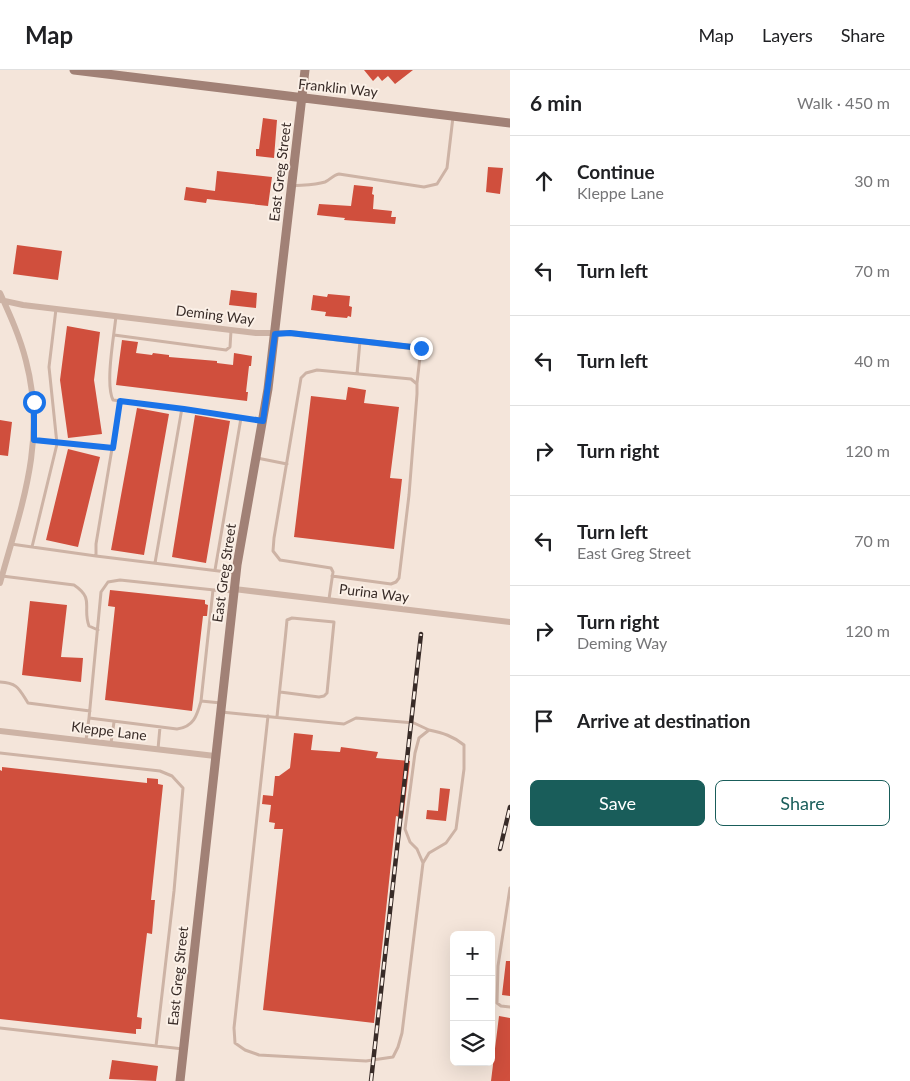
<!DOCTYPE html>
<html lang="en">
<head>
<meta charset="utf-8">
<style>
	:root { --surface:#fff; --page:#f2f2f2; --text:#202124; --muted:#757577; --line:#e0e0e0; --accent:#195d5a }
	body { margin:0; font-family:Lato,sans-serif; background:var(--page); color:var(--text) }
	.controls { position:absolute; right:15px; bottom:15px; display:grid; overflow:hidden; border-radius:8px; box-shadow:0 5px 20px #0002 }
	.controls button { width:45px; height:45px; display:grid; place-items:center; padding:0; border:0; border-bottom:1px solid var(--line); background:var(--surface); color:var(--text); font:25px sans-serif }
	.stop { position:absolute; width:15px; height:15px; margin:-11px; border:4px solid #1a73e8; border-radius:50%; background:#fff }
	.stop.end { background:#1a73e8; border-color:#fff; box-shadow:0 1px 5px #0008 }
	.list { margin:0; padding:0; list-style:none }
	h2 { display:flex; justify-content:space-between; align-items:center; height:65px; margin:0; padding:0 20px; font-size:21px }
	h2 small { font-size:16px; font-weight:400; color:var(--muted) }
	.list li { display:grid; grid-template-columns:32px 1fr auto; gap:15px; align-items:center; box-sizing:border-box; height:90px; padding:0 20px; border-top:1px solid var(--line) }
	.list b { display:block; font-size:19px; white-space:nowrap }
	.list p { margin:0; font-size:16px; white-space:nowrap; color:var(--muted) }
	.list em { font-size:16px; font-style:normal; color:var(--muted) }
	.actions { display:flex; gap:10px; padding:15px 20px }
	.actions a { flex:1; padding:11px 0; border:1px solid var(--accent); border-radius:8px; text-align:center; font-size:18px; color:var(--accent) }
	.actions .main { background:var(--accent); color:#fff }
	.icon { flex:none; width:28px; height:28px; fill:none; stroke:currentColor; stroke-width:2; stroke-linecap:round; stroke-linejoin:round }
	.map { position:relative; flex:none; width:510px; height:1011px; overflow:hidden }
	header { display:flex; align-items:center; gap:30px; box-sizing:border-box; height:70px; padding:0 25px; background:var(--surface); border-bottom:1px solid var(--line) }
	header strong { font-size:24px }
	nav { display:flex; gap:28px; margin-inline-start:auto; font-size:18px }
	main { display:flex }
	aside { flex:1; background:var(--surface) }
	.map>svg:first-child { display:block }
</style>
</head>
<body>
<header>
<strong>Map</strong>
<nav><a>Map</a><a>Layers</a><a>Share</a></nav>
</header>
<main>
<div class="map">
<svg width="510" height="1011" viewBox="0 0 510 1011">
	<rect width="100%" height="100%" fill="#f4e5da"/>
	<!-- building -->
	<path fill="#d04f3d" d="M364,0H413L395,14L388,6L382,11L378,6L373,11Z
		M263,48L277,50L274,88L256,86V79H259Z
		M488,97L503,98L500,124L486,122Z
		M217,101L272,107L268,136L207,129L206,133L184,130L186,117L215,121Z
		M354,115L373,117L372,124L374,125L373,139L392,141L391,147H396L395,154L344,150L345,148L317,145L319,134L351,136Z
		M17,175L62,181L58,210L13,204Z
		M231,220L257,223L256,238L229,235Z
		M328,224L350,226L349,236L352,237L351,247L348,246L347,248L325,246L326,242L311,240L313,225L327,227Z
		M67,256L100,262L94,310L102,364L68,368L60,310Z
		M122,270L138,272L136,283L152,285L153,283L169,285V287L217,291V293L233,295L234,283L252,286L251,296H249L246,322H248L247,331L116,315Z
		M348,317L366,320L364,333L399,337L390,408L402,409L394,479L294,467L311,326L346,330Z
		M137,338L169,344L144,485L111,480Z
		M195,345L230,351L206,493L172,487Z
		M0,350L12,352L8,386L0,385Z
		M68,379L100,387L78,477L46,470Z
		M110,520L205,530V534L208,535L207,546H203L192,641L105,630L115,537L108,536Z
		M30,531L67,535L61,587L83,588L81,612L22,605Z
		M294,663L313,665L311,680L340,682L341,677L378,682L376,688L410,691L403,748L396,746L374,953L263,940L283,759H274L275,753L269,752L271,735L262,734L263,725L273,726L275,706H279L290,698Z
		M2,697L147,713V708L158,709V714L163,715L151,830H155L152,864L147,863L137,947L142,948L141,959H136V964L0,949V700L2,701Z
		M440,718L450,719L446,751L426,749L427,740L438,741Z
		M506,891H510V926L502,925Z
		M499,946L510,948V1011H491Z
		M112,990L158,996L156,1011L109,1009Z"/>
	<g fill="none" stroke-linecap="round" stroke-linejoin="round">
		<!-- lane -->
		<path stroke="#cdb3a5" stroke-width="3" d="M293,116C303,115 315,115 325,112C330,110 333,105 339,104L424,117L437,114L447,98L453,47
			M116,246C114,266 105,314 113,330L184,339L262,351
			M114,265L226,280L230,277L231,261
			M357,304L360,271
			M417,313L421,278
			M120,331L96,474V486L235,503
			M34,371L113,378
			M257,388L287,394
			M11,474L96,486
			M32,477L57,374L49,297L56,239
			M155,493L182,338
			M215,500L241,348
			M2,506L74,515C95,529 82,537 89,556L98,560
			M213,520L201,631C197,645 194,657 177,659L89,648L101,522L108,512L120,510L233,522
			M329,529L333,502L331,498L280,490L273,481L274,468L301,308L306,303L317,300L411,309L417,314V324L409,425L399,508L396,512L391,514L332,506
			M0,612C18,613 19,619 28,633L90,641
			M201,631L221,633
			M221,642L344,654L356,648L414,653L429,660
			M268,646L234,958L235,973L245,980L259,985L366,991L393,987L398,977L402,963L423,793L429,783L446,773L456,759L464,699V675C453,666 443,663 429,660L419,668L415,683L405,759L410,772L417,779L423,793
			M277,647C280,615 284,583 287,550L292,548L334,552L327,623L324,626L319,627L280,622
			M86,670L89,648
			M111,673L114,652
			M158,679L160,657
			M0,683L160,701L172,706L183,718L174,821L156,976
			M510,818L498,896L497,933L501,936L510,937
			M0,958L183,979"/>
		<!-- street -->
		<path stroke="#cdb3a5" stroke-width="6" d="M0,223C10,245 20,267 26,291C47,371 21,437 0,513
			M0,230L23,235L256,263H290L428,279
			M234,519L510,552
			M0,661L215,686"/>
		<!-- secondary -->
		<path stroke="#a18176" stroke-width="9" d="M74,0L510,53
			M180,1011L237,495L268,319L305,0"/>
		<defs>
			<path id="rail" d="M500,779L510,737
				M371,1011L421,564"/>
		</defs>
		<!-- rail casing -->
		<use href="#rail" stroke="#382b27" stroke-width="4.5"/>
		<!-- rail -->
		<use href="#rail" stroke="#fbf0e7" stroke-width="2.5" stroke-dasharray="8" stroke-linecap="butt"/>
	</g>
	<g fill="none" stroke-linecap="round" stroke-linejoin="round">
		<!-- route -->
		<path stroke="#1a73e8" stroke-width="6" d="M34,332V370L113,378L120,331L184,339L263,351L275,264L290,263L421,278"/>
	</g>
	<g text-anchor="middle" stroke-width="4" stroke-linejoin="round" paint-order="stroke">
		<!-- street labels -->
		<g font-size="14" fill="#382b27" stroke="#fbf0e7">
			<text transform="translate(338 18) rotate(6)" y="5">Franklin Way</text>
			<text transform="translate(280 102) rotate(-83)" y="5">East Greg Street</text>
			<text transform="translate(215 245) rotate(7)" y="5">Deming Way</text>
			<text transform="translate(224 503) rotate(-82)" y="5">East Greg Street</text>
			<text transform="translate(374 523) rotate(7)" y="5">Purina Way</text>
			<text transform="translate(109 661) rotate(7)" y="5">Kleppe Lane</text>
			<text transform="translate(178 906) rotate(-84)" y="5">East Greg Street</text>
		</g>
	</g>
</svg>
<div class="controls">
<button>+</button>
<button>−</button>
<button><svg class="icon" aria-label="layers" viewBox="0 0 24 24"><path d="M12 4l9 5-9 5-9-5zM3 14l9 5 9-5"/></svg></button>
</div>
<div class="stop" style="left:34px;top:332px"></div>
<div class="stop end" style="left:421px;top:278px"></div>
</div>
<aside>
<h2>6 min<small>Walk · 450 m</small></h2>
<ul class="list">
<li><svg class="icon" aria-label="ahead" viewBox="0 0 24 24"><path d="M12 20V5M6 11l6-6 6 6"/></svg><div><b>Continue</b><p>Kleppe Lane</p></div><em>30 m</em></li>
<li><svg class="icon" aria-label="left" viewBox="0 0 24 24"><path d="M17 20v-9H6M10 6l-5 5 5 5"/></svg><div><b>Turn left</b></div><em>70 m</em></li>
<li><svg class="icon" aria-label="left" viewBox="0 0 24 24"><path d="M17 20v-9H6M10 6l-5 5 5 5"/></svg><div><b>Turn left</b></div><em>40 m</em></li>
<li><svg class="icon" aria-label="right" viewBox="0 0 24 24"><path d="M7 20v-9h11M14 6l5 5-5 5"/></svg><div><b>Turn right</b></div><em>120 m</em></li>
<li><svg class="icon" aria-label="left" viewBox="0 0 24 24"><path d="M17 20v-9H6M10 6l-5 5 5 5"/></svg><div><b>Turn left</b><p>East Greg Street</p></div><em>70 m</em></li>
<li><svg class="icon" aria-label="right" viewBox="0 0 24 24"><path d="M7 20v-9h11M14 6l5 5-5 5"/></svg><div><b>Turn right</b><p>Deming Way</p></div><em>120 m</em></li>
<li><svg class="icon" aria-label="arrive" viewBox="0 0 24 24"><path d="M6 21V4h12l-3 4 3 4H6"/></svg><div><b>Arrive at destination</b></div></li>
</ul>
<div class="actions"><a class="main">Save</a><a>Share</a></div>
</aside>
</main>
</body>
</html>
